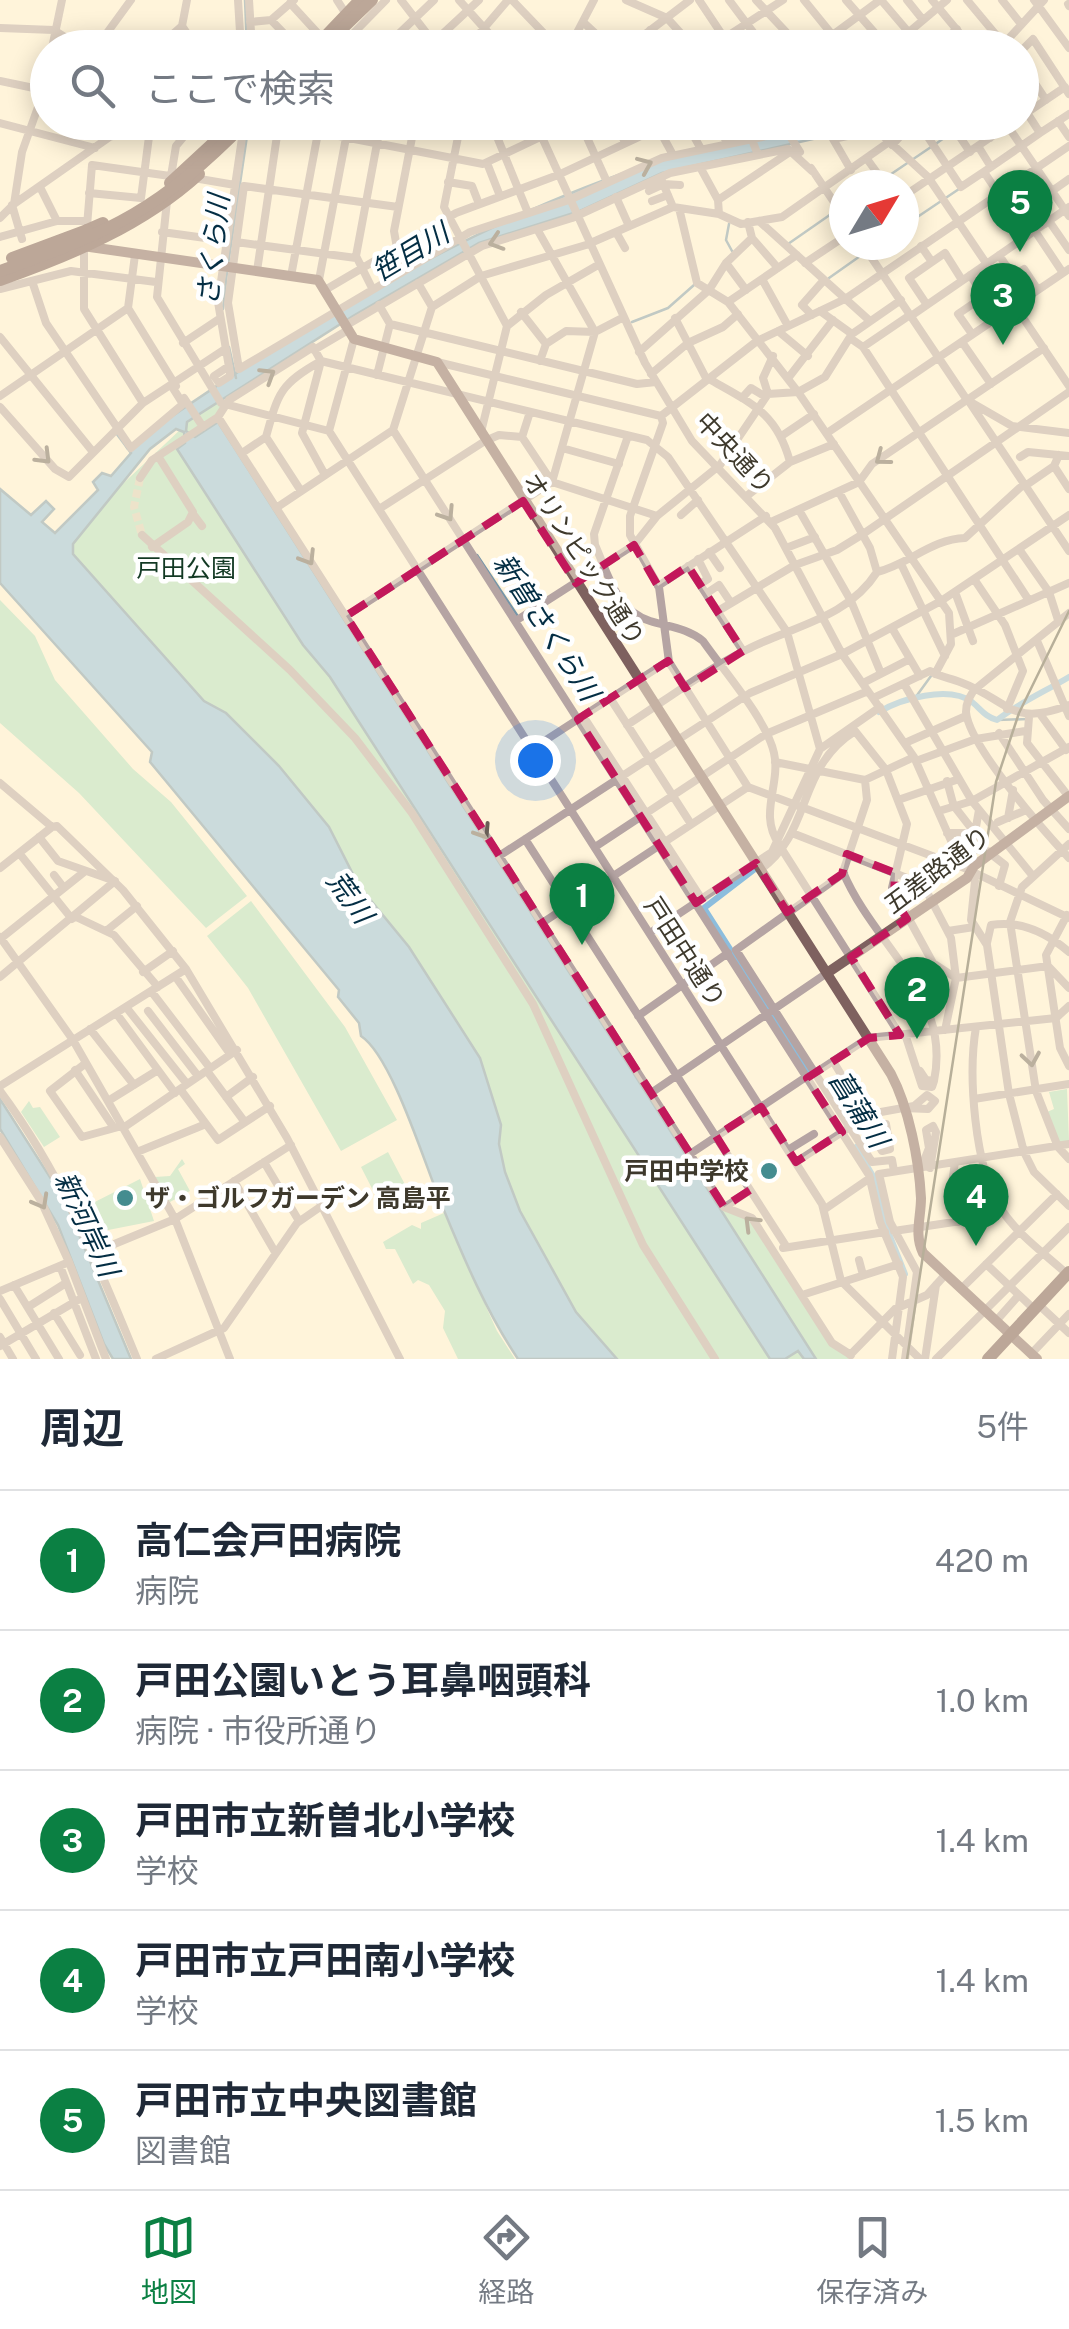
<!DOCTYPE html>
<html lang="ja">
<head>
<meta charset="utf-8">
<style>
	:root { --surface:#fff; --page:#f2f2f3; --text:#1f2937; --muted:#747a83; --line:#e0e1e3; --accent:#0b8043 }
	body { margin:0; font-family:"Public Sans","Noto Sans JP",sans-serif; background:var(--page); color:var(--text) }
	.compass { position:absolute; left:829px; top:170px; width:90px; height:90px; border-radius:50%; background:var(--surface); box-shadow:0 5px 25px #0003; rotate:52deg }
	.you { position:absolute; left:535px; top:760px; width:35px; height:35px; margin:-25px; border:8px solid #fff; border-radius:50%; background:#1a73e8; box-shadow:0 0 0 15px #1a73e833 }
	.badge { display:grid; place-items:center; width:65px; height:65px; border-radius:50%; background:var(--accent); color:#fff; font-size:32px; font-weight:700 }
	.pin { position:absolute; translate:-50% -82px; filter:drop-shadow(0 2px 5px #0008) }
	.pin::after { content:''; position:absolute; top:52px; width:35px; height:30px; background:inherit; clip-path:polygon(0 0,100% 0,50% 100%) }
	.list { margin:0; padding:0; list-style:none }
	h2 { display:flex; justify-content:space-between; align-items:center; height:130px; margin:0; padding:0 40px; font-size:42px }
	h2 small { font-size:32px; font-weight:400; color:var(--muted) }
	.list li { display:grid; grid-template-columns:65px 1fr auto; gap:30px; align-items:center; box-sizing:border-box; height:140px; padding:0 40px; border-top:2px solid var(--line) }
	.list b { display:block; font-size:38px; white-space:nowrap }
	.list p { margin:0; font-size:32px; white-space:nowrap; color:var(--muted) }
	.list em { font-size:32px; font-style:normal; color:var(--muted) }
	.icon { flex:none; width:55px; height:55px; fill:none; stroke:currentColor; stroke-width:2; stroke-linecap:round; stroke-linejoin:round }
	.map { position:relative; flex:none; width:1069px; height:1359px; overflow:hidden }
	.search { position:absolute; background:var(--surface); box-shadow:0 5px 25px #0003; left:30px; right:30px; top:30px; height:110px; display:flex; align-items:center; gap:25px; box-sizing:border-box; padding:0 35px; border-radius:55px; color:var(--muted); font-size:38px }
	.sheet { height:830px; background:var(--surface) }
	nav { display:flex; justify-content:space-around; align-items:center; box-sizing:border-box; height:140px; border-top:2px solid var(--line); background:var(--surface); font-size:28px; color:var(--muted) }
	nav a { display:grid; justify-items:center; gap:5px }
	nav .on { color:var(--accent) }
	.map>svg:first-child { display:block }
</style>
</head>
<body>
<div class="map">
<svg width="1069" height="1359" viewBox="0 0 1069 1359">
	<rect width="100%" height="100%" fill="#fff4da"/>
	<!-- green -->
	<path fill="#aedfbe" d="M217,395L226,406L219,417L724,1207L744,1212L832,1343L851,1355L848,1359H577L416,1026L43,559Z
		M0,600L35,636L55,680L133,769L171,802L247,896L206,928L79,793L0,723Z
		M251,901L345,1027L397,1120L341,1151L248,988L207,936Z
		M1067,1089L1069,1141L1059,1143L1047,1112L1054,1109L1049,1092Z
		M29,1101L33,1108L40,1107L60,1137L44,1147L21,1112Z
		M388,1152L411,1196L383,1210L361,1167Z
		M182,1159L185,1164L178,1169L190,1191L170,1202L155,1177L170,1176Z
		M140,1179L154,1221L93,1233L81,1209Z
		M444,1213L497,1331L515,1359H458L443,1328L445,1311L429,1285L418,1280L413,1284L395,1249H386L383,1242L412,1225L421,1229V1223Z"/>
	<!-- water -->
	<path fill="#8cbddd" stroke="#7595a8" stroke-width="2.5" d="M866,123H884L662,173L580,211L479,243L353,316L187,422L186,431L195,437L218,422L816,1359H804L798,1351L785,1359H770L330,677L303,645L177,449L185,443L184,432L176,429L150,449L73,544V554L204,701L226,713L279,766L329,827L359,886L409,947L480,1058L501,1125L499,1144L505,1172L520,1211L576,1312L617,1359H518C487,1313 464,1259 443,1208C426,1169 393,1057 361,1036L359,1023L338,997L339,990L150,762L152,752L0,583V489L31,515L46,501L54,509L42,522L55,533L98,490L93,482L102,473L111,476L131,453L116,433H117L127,448C277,340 473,220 657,162C724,141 797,136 866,123Z
		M0,1099L64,1199L131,1359H113L104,1344L58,1225L0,1129Z"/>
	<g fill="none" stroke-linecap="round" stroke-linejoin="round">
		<!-- stream -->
		<path stroke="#7595a8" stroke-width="2.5" d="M245,0L247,48
			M959,130L980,128
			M937,143L951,133
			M875,185L931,147
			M729,224L726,240L732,251
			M904,226L959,189
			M788,244L834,212
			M228,265L248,129
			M829,278L863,254
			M223,309L227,272
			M632,322L668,308L694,285
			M229,347L236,378
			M477,555L517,615
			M915,698L931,676
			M997,720L1028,719"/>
		<!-- river -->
		<path stroke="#8cbddd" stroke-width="6" d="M879,712C900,699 949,685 972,702C981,709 984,716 997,720C1019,703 1044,692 1069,677
			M760,865L704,908L809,1073
			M856,1147L877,1183L882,1216L905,1274"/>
		<!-- minor-tunnel -->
		<path stroke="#d8cfb7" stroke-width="8" stroke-dasharray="8 4" stroke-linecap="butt" d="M140,478L134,507L142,535"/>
		<!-- minor -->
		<path stroke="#b5a4a3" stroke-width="8" d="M238,0L241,48
			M249,0L252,48
			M337,0L346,14
			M401,0L438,48
			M459,0L502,48
			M512,0L558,48
			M626,0L667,18L694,48
			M699,0L731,48
			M729,0L765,48
			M756,0L801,48
			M804,0L843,48
			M846,0L888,48
			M881,0L922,48
			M907,0L923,20
			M932,0L972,48
			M967,0L1002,42
			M1002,0L1021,24
			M1034,0L1069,48
			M290,3L323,39
			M1068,4L1069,6
			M271,20L298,48
			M250,22L271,20L294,0
			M583,22L611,48
			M182,26L187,0
			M0,28L54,30L82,48
			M650,30L664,48
			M909,32L947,0
			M347,36L360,48
			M435,41L479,0
			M52,48L62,0
			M96,48L131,0
			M157,48L182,26L197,48
			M339,48L386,0
			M384,48L434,0
			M467,48L508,0
			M569,48L594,0
			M627,48L690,0
			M709,48L783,0
			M815,48L880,0
			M935,48L957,29
			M1000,48L1044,0
			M1022,50L1033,39L1069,94
			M1022,64L1046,100
			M0,81L48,91
			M1022,116L1065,87
			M1058,121L1069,137
			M92,122L112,136
			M173,122L183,134
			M267,122L483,164L572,122
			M461,122L444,207L507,326
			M491,122L528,213
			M535,122L645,363L692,441L775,528L842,654L914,757L956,852L971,871L1069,918
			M580,122L607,182
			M616,122L625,143
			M655,122L673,155
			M686,122L701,149
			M715,122L728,144
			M745,122L758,155
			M781,122L800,152
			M868,122L928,177L1069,386
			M918,122L961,187L991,167
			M950,122L970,152
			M980,122L990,138
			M0,123L95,148
			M1007,125L1069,216
			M789,127L792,131L832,122
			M1040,133L1069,114
			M892,145L908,128
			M978,146L991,167L1040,133L1022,105
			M867,159L886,185
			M487,163L500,196
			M92,165L170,176
			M700,167L718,200
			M811,168L844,217
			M851,170L833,139L876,130
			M984,172L1027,236
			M194,178L235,185
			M662,181L673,207
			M170,182L176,146L196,122
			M448,182L472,186L479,204
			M40,187L57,221
			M649,191L664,184L680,185
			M1052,191L1069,179
			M89,193L141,198L150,129L146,122
			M904,196L1013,122
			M616,197L629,226
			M167,201L157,297L221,403L329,431L822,1204L841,1281L920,1359
			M652,201L668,195
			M1031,202L1045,224
			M14,204L22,152L48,79
			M12,205L22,239
			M398,207L244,186L228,303L239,369L470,232L569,200L662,158L781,133L774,122
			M719,214L718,200L793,150
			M1012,215L1050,189
			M0,218L14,204L131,122
			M759,221L870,321
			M1049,221L1069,250
			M87,226L92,165
			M1035,231L1063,273
			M162,232L227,241
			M616,232L625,248
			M0,237L57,221H87
			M752,238L778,268
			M236,242L356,258
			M863,245L967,400L1012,426L1069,433
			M921,246L932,262L909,278L927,305
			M84,252V309L143,403
			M135,255L128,308L176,386
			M999,255L1027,297
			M932,262L945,253L962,280
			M726,263L746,290
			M805,263L844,237
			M408,267L397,248L394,231L415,122
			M257,271L279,122
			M970,275L998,317
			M291,276L320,122
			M1013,276L1024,269L1038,290
			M762,279L788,326
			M319,280L349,122
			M32,281L46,323L131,448L183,404L171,385
			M418,283L432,307
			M372,288L356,256L381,122
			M0,289L71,271L156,282
			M325,290L456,213L558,175L671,122
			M901,300L852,334L825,377L798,392L949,613L951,644L935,674
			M728,302L797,255
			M820,311L852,334
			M521,312L546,344L540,361
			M812,315L802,305L824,280
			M911,316L1069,207
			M675,318L707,380
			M390,324L637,384L656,382
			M345,326L482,246L572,218L670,173L788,149L812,171
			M778,331L808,356
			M972,334L958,314L1002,284
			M0,337L93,452
			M850,338L863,347L1028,599
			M962,342L991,384
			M183,343L219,319
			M546,344L566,331L595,332L622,318
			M863,347L910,315
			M314,350L348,330
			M639,352L709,290L726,263L752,238L748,222
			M437,362L661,416L757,341L845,299L1069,146
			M229,366L214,376L219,383L230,376V373L218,302L242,138
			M651,374L688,343L723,327L738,314
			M377,375L390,324L379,305
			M789,377L833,320
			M709,379C751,403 777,413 790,462
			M768,394L763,378L773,356
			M0,396L128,308
			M184,398L203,427
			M742,398L751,388L766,397
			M970,403L1069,551
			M0,407L55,469L69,477L143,403L225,349
			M661,416L663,423L630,516V535L659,587L669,662L748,787L967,869
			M218,417L724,1207L752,1218L832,1343L851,1355
			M393,430L869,1175L880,1222L903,1277L892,1359
			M329,431L354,339
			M481,432L507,326L546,295L598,265
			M827,433L1069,269
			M783,435L814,414
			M628,436L594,534L595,545C608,574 616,610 650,621C669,627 687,628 703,641C723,670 767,720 774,753C781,785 758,814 779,844
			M522,437L530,412
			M562,448L619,464
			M242,453L266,437
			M1020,457L1028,452L1069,456
			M1054,466L1069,489
			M140,478L152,460L218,417L229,400L313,347L321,361L302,433L325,475
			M1025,486L1054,466L1059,455
			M301,491L266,437C278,393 280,384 321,361L647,440L668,457L787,632L820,749
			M748,495L790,462L834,444
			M276,508L393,430L432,307L481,276L586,245L673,207L719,214L741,224L782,217L889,142
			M379,509L485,441L499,435L522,437L552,482L657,516
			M799,510L851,601L880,671
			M193,514L202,526
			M681,515L698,500
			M771,522L859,482L872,464L1044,348
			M142,535L290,670L355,738L412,813L533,1004L643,1245L715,1359
			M152,547L188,522L193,512L158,456
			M786,548L815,537
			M1019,549L1049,592L1058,620
			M709,552L720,568
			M698,559L708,579L700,584
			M688,566L743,651
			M902,566L945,656
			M877,572C909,564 932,539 965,538L1024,484
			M974,579L1005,625L1023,671L1007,709
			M658,586L766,516
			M955,592L973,641
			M707,593L719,585L731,603
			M718,611L795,565L837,550L863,534L1069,392
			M1069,613L974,690C969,698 966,703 966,712C969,746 1044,831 1069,858
			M346,616L552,482L595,332L537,229
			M517,620L634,545L657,516L720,465L768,394L798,392L728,302L697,283L679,208
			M892,628L920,676
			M953,634L1069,583
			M1038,643L1069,716
			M863,683L910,659
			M904,684L972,801L1032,875
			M610,698L691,824
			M873,698L930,671C940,677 950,678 960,682C1009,700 1011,728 1069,705
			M1040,714L1066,750
			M583,716L701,898
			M1029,717L1027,743L1069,797
			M627,725C666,700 704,671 746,650C792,626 847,619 877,572L870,548L839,492
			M999,733L1043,800L1069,829
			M905,743L966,716
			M532,749L668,661
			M916,761L976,739L1025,731
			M775,762L865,780L914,757
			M865,780L867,800L843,872C874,946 952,994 934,1081
			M947,781L954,807
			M0,783L52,827L0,868
			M898,800L959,779
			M954,806L975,833
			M979,810L972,849L992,852
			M939,811L972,801L1069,747
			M1008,818L1013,790
			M998,822L1026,810
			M52,827L57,826L123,890L186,969
			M792,833L907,878L927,892L951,938L956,978L945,1030
			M947,833H975
			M39,837L58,861L115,881
			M525,839L786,1246
			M1069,844L1022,887L1010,922L1036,1091L1058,1147L1069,1159
			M595,847L766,734L868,691
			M783,851L900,1035
			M19,853L72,919
			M991,854L1005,865L999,886
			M499,856L750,693L842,654L941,601L1069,515
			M760,870C813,832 796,768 855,731L886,770L907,824L892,888L933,963L956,978L1048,966L1069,988
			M971,871L975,881L971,920L987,945L1009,1094L1024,1152L1034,1172L1069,1206
			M844,873L736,950L872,1162L892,1160L894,1171
			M54,875L64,888
			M1067,915L1046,955L1060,1048L1069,1066
			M74,916L114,935L158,987
			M542,923L748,787
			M106,931L137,906
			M948,931L974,927
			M650,933L772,852L820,749L880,707
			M0,937L73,1040L175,1219L230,1359
			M0,939L84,872
			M987,943L991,925C1020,920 1047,933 1069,952
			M143,972L173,951
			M175,976L230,1054
			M0,977L115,881
			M151,991L210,1068
			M126,1007L187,1084
			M148,1011L198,1076
			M116,1013L175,1093
			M638,1016L728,953
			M976,1027C968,1074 974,1167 1001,1209C1017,1234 1045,1254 1067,1274
			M90,1029L134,1085
			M905,1034L922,1086L932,1087L934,1081L926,1080L920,1071
			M833,1061L842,1076
			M86,1063L50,1091L82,1137L122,1126
			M75,1070L114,1128
			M207,1071L244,1121
			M815,1073L868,1038L1056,1018L1069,1006
			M0,1086L186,969L287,1138L400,1359
			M180,1089L218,1140L270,1106
			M0,1091C62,1174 98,1264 137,1359
			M651,1093L827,973
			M226,1097L253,1077
			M974,1099L1069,1084
			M108,1101L158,1070
			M840,1112L853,1103
			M863,1118L882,1151L890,1149L886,1124L879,1125L877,1112
			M123,1128L237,1050
			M0,1137L41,1201L69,1262
			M788,1150L814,1134
			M137,1152L206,1124
			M690,1154L806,1077
			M264,1162L299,1221
			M796,1162L870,1114L914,1106L927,1095L935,1101L928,1109L904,1108
			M955,1162L952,1184L958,1222
			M922,1166L929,1148L926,1130L933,1126L936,1132L930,1168
			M234,1181L275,1252
			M725,1207L750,1190
			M825,1209L870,1178
			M894,1231L974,1219L999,1206
			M783,1248L885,1232
			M95,1252L175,1219L291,1145
			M859,1260L863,1275
			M986,1264L1034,1309
			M60,1266L96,1359
			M14,1285L59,1359
			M961,1289L1057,1194
			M0,1291L69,1262L106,1359
			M802,1295L899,1264
			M0,1299L36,1359
			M1039,1305L1069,1333
			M28,1307L66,1283
			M54,1313L80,1355
			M996,1321L1019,1295
			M0,1337L13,1359
			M0,1346L78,1300
			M1032,1353L1069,1314
			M850,1355L895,1309L927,1295L945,1275
			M156,1359L224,1328L297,1223L323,1205
			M905,1359L917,1272L890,1222L879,1174L1069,1144
			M925,1359L936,1285
			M936,1359L1069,1227"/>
		<!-- major -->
		<path stroke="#7e615f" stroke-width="10" d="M83,246L318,280L354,339L437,362L891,1074C909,1108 919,1160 921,1198C921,1218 914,1234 923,1253L1037,1359
			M827,973L967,878L974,866L1069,796"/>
		<!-- highway -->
		<path stroke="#6a4948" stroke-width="12" d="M323,39L360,0
			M170,183L236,122
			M87,230L103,223
			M0,280C71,255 143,225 199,174
			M988,1359L1069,1272"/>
		<!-- rail -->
		<path stroke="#615b4b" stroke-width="2.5" d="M907,1359L996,782L1019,713L1069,611"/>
		<!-- highway-bridge -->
		<path stroke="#6a4948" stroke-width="12" d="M322,48L372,0
			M12,258L87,230
			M0,271C114,231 160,209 246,122"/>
	</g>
	<!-- one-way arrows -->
	<defs><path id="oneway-chevron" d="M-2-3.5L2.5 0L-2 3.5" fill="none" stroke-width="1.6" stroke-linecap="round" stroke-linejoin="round" transform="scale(2.5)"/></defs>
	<g stroke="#685e56">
		<use href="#oneway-chevron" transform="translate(645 165) rotate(-23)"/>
		<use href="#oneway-chevron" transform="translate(496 242) rotate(162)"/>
		<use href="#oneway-chevron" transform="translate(268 375) rotate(-32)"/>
		<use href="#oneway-chevron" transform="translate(44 457) rotate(45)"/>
		<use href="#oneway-chevron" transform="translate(882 458) rotate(143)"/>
		<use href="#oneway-chevron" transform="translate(447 514) rotate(57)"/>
		<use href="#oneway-chevron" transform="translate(308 558) rotate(58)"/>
		<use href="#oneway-chevron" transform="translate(483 832) rotate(57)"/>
		<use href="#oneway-chevron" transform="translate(1031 1059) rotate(81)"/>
		<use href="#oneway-chevron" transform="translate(41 1202) rotate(61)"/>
		<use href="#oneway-chevron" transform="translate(751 1223) rotate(-135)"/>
	</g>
	<!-- marked area -->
	<path d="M0 0H1069V1359H0ZM523,501L576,583L634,545L658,586L688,566L743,651L685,688L668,661L578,719L696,903L756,863L787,912L842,874L847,854L895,873L894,898L907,919L851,957L900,1035L869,1038L807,1078L842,1132L796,1162L761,1107L716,1136L750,1190L724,1207L346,616Z" fill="#fff4da" fill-opacity=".55" fill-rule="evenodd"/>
	<path fill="none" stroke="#c2185b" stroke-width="8" stroke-dasharray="20 12" stroke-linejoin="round" d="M523,501L576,583L634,545L658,586L688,566L743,651L685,688L668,661L578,719L696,903L756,863L787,912L842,874L847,854L895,873L894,898L907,919L851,957L900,1035L869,1038L807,1078L842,1132L796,1162L761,1107L716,1136L750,1190L724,1207L346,616Z"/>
	<!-- markers -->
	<g fill="#448c8f" stroke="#fff" stroke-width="4">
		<circle cx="769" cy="1171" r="10"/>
		<circle cx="125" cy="1198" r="10"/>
	</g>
	<g text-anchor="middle" stroke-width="9" stroke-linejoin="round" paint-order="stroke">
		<!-- street labels -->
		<g font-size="25" fill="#3e392c" stroke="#fff">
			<text transform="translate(735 453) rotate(47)" y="9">中央通り</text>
			<text transform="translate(584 559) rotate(57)" y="9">オリンピック通り</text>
			<text transform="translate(937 870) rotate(-37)" y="9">五差路通り</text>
			<text transform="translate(685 952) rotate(57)" y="9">戸田中通り</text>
		</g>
		<!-- park labels -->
		<g font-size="25" fill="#123923" stroke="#fff">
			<text x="186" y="577">戸田公園</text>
		</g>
		<!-- poi labels -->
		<g font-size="25" font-weight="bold" fill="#3e392c" stroke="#fff" text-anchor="end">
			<text x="749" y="1180">戸田中学校</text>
			<text x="145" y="1207" text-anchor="start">ザ・ゴルフガーデン 高島平</text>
		</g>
		<!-- water labels -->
		<g font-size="28" font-style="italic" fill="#042e44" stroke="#fff">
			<text transform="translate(213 250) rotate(-84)" y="10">さくら川</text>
			<text transform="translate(410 252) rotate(-31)" y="10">笹目川</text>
			<text transform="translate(547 627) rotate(57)" y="10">新曽さくら川</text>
			<text transform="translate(350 897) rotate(54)" y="10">荒川</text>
			<text transform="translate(859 1109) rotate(58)" y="10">菖蒲川</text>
			<text transform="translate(87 1224) rotate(65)" y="10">新河岸川</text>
		</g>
	</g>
</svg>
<svg class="compass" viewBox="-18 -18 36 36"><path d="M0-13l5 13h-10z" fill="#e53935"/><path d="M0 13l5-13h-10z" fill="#747a83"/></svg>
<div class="you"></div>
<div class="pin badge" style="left:582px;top:945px">1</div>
<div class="pin badge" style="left:917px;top:1039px">2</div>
<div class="pin badge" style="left:1003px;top:345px">3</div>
<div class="pin badge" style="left:976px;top:1246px">4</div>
<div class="pin badge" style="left:1020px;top:252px">5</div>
<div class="search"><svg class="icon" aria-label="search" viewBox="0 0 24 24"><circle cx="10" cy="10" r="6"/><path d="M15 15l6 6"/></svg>ここで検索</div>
</div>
<section class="sheet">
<h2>周辺<small>5件</small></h2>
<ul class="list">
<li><span class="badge">1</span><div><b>高仁会戸田病院</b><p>病院</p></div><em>420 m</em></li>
<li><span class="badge">2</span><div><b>戸田公園いとう耳鼻咽頭科</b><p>病院 · 市役所通り</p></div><em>1.0 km</em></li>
<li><span class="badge">3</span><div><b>戸田市立新曽北小学校</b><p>学校</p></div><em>1.4 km</em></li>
<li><span class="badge">4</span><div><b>戸田市立戸田南小学校</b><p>学校</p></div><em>1.4 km</em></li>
<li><span class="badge">5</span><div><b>戸田市立中央図書館</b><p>図書館</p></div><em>1.5 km</em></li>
</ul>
</section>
<nav>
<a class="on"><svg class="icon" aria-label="map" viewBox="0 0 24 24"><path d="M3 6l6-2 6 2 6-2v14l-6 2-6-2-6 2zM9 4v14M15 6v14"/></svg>地図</a>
<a><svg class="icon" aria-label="directions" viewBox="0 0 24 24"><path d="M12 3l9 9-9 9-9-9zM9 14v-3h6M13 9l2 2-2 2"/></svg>経路</a>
<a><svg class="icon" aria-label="saved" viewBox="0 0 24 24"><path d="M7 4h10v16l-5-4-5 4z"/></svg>保存済み</a>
</nav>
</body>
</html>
